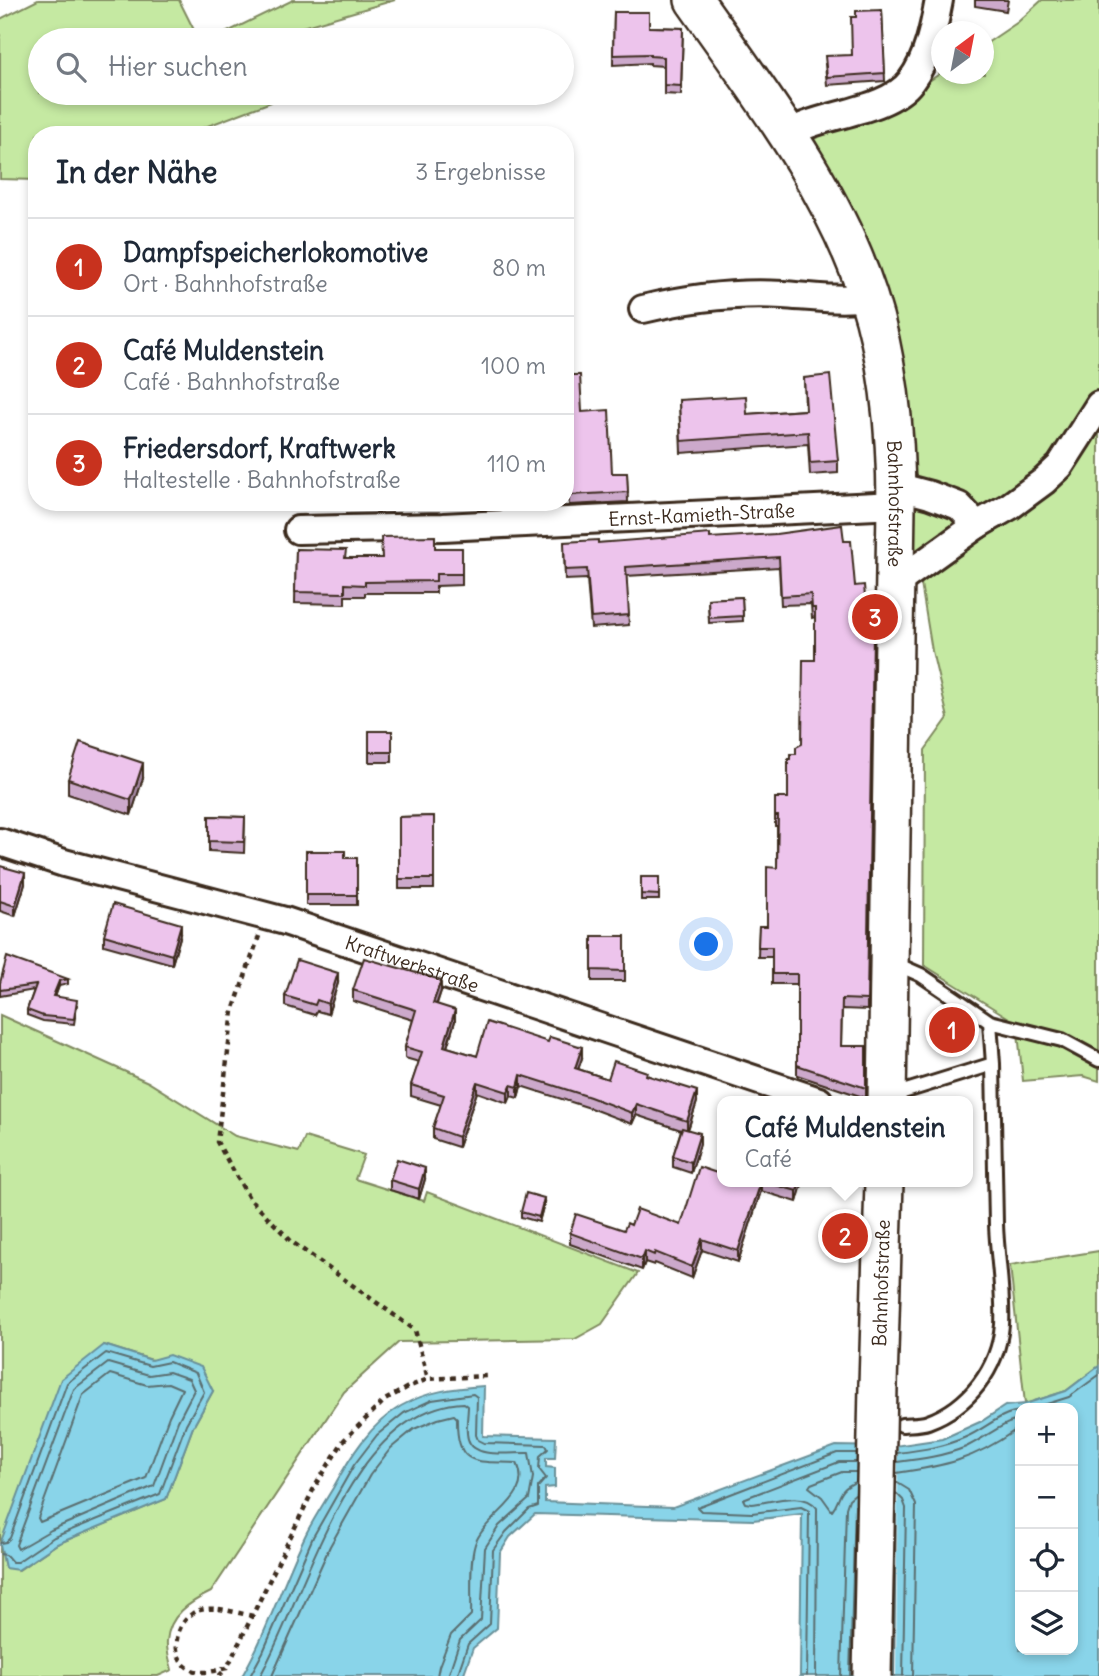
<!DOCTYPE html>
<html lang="de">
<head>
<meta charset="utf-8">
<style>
	:root { --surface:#fff; --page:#f2f2f3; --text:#1f2937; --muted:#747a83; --line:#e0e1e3; --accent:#c8321e }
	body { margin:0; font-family:Delius,sans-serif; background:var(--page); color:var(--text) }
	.controls { position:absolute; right:21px; bottom:21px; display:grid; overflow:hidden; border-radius:14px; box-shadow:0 4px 10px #0003 }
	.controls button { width:63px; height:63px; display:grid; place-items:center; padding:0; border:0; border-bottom:2px solid var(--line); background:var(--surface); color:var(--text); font:35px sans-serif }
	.compass { position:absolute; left:931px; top:21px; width:63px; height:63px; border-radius:50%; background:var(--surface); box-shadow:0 4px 10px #0003; rotate:32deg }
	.you { position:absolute; left:707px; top:945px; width:24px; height:24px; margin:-18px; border:5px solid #fff; border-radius:50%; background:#1a73e8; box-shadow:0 0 0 10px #1a73e833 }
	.badge { display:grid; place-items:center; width:46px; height:46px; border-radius:50%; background:var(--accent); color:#fff; font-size:23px; font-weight:700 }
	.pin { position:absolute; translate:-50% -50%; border:4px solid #fff; box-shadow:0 2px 7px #0006 }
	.popup { position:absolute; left:717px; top:1096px; width:256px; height:91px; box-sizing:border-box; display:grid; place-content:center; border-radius:14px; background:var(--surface); filter:drop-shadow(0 2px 5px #0005); font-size:23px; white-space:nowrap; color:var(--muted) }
	.popup b { font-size:26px; color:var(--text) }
	.popup::after { content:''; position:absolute; left:50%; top:100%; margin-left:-14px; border:14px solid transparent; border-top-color:var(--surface) }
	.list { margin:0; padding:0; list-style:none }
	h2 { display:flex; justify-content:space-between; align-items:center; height:91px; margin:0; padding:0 28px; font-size:30px }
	h2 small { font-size:23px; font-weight:400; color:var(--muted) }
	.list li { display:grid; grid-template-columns:46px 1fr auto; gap:21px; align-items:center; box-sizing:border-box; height:98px; padding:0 28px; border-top:2px solid var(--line) }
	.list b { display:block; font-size:26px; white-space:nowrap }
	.list p { margin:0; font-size:23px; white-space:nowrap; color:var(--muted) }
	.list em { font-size:23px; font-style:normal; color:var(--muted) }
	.icon { flex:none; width:38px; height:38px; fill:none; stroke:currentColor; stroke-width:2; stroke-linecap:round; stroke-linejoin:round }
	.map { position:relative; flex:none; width:1099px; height:1676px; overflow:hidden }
	.search { position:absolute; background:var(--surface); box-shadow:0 4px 10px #0003; left:28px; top:28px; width:546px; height:77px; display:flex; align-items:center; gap:18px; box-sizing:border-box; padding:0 24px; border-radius:38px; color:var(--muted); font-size:26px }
	.panel { position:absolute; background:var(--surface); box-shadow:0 4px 10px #0003; left:28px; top:126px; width:546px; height:385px; border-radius:28px }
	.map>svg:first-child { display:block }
</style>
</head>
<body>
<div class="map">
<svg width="1099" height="1676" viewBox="0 0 1099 1676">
	<rect width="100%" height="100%" fill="#fff"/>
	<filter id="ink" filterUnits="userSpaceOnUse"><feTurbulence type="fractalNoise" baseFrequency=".0143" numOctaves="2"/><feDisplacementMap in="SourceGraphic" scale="14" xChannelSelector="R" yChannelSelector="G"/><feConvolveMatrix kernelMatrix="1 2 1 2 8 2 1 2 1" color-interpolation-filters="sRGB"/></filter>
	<g filter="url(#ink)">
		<!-- green -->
		<path fill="#c5e9a2" stroke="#808a60" stroke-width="2" fill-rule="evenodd" d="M38,0H179L199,40H40V93H271V102L184,135H37V180L0,179V19Z
			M293,0H395L271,36L270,40H211Z
			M1042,0H1099V1081L1083,1076L1023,1081L1017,1023L924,965L925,750L948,718L932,651L915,547L909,418L853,213L812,138L914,91L941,73L984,74V45L1018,22Z
			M0,1015L148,1082L235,1136L299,1152L305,1137L364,1155L355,1179L424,1201L427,1192L638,1273L602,1324L575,1339L399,1342L344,1392L211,1592C190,1602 169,1615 167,1641C166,1650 170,1661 172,1670L158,1676H0ZM104,1345L152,1360L213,1391L193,1427L166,1499L57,1544L19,1570Z
			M1099,1251V1366L1066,1391L1025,1404L1010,1265Z"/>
		<!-- water -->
		<path fill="#89d4e9" stroke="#6a9098" stroke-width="2" fill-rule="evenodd" d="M104,1345L151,1360L169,1355L201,1367L213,1391L193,1427L166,1499L57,1544L18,1570L5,1568L0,1544L61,1379Z
			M1099,1366V1676H800L802,1514L753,1520L535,1514L510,1537L500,1553L497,1628L473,1648L463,1676H242C268,1631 283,1581 306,1534C314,1518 324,1503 333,1488C350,1457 370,1424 401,1406C427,1391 455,1388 484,1386L483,1436L556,1438L555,1458H546V1467L555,1468V1487L545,1488V1502L673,1507L836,1446L888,1447L942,1439L982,1421L1005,1406L1025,1404L1066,1391ZM1020,1408H1073V1650H1020Z"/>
		<!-- pier -->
		<path fill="#fff" d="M898,1443L896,1676H884L888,1444Z"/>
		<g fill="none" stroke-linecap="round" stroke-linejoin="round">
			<!-- shore -->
			<path stroke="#5a6e6f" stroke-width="2" d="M108,1363L149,1375L169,1372L189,1379L194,1390L178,1421L154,1486L51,1530L18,1549L16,1545L74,1389Z
				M110,1374L147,1385L168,1383L182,1389L169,1416L146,1478L40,1522L38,1518L83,1395Z
				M1034,1408L1069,1397L1099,1375
				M897,1453C921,1450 944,1447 966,1437C985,1429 1000,1413 1020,1411
				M897,1462C921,1459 944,1456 966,1447C984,1439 1002,1422 1020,1420
				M896,1473C945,1466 973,1460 1014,1431H1020
				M856,1482C837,1489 841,1500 832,1511L822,1497L809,1487L811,1484L842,1472H856
				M896,1482L909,1490L916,1505L913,1676
				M896,1493L903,1500L906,1508L903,1676
				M0,1543L6,1542L10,1538L67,1383L106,1353L150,1366L169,1362L196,1373L204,1392L186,1424L160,1494L54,1537L17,1562H12L6,1555L0,1554
				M250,1676L263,1652L313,1537L354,1465L377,1435L404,1413L432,1400L473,1394L477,1397L476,1435L478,1440L484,1443L546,1445L548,1449L540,1456L539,1469L546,1478L538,1487V1506L529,1509L506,1532L493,1550L490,1624L468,1644L457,1676
				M260,1676C307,1593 349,1408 464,1403L468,1406C468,1416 465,1429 468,1439C474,1460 512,1452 529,1453L533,1477L529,1499L499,1526L485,1548L481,1620L460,1640L448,1676
				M272,1676L330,1546L370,1475L391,1448L414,1429L438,1419L454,1415L457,1418C456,1469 477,1461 517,1463C534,1499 486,1513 475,1544C469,1563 472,1595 471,1615L451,1635L439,1666L437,1676
				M807,1676L809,1511L801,1507L752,1513L701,1511L697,1507L837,1453H856
				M816,1676L817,1508C804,1490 771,1502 752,1504L745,1503L743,1499L839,1462H856
				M841,1676L846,1508L849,1499L856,1493
				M850,1676L855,1505
				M894,1676L896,1504"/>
			<defs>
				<path id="lane" d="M894,968H905L921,975L990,1022L1062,1040L1099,1060
					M889,1093L903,1092L993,1064L990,1022
					M902,1425C910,1424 920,1425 928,1422C969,1407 998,1369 1002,1325C1004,1292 997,1258 996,1224C995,1171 994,1117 993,1064"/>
				<g id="street">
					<path d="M788,135C794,131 800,127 807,125C837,113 891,108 911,81C928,59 934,27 939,0"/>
					<path d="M643,309C689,298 735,292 783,295C812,297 839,301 869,297"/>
					<path d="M896,486L930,495L959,506L977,525"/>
					<path id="s1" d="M298,530L443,527L896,505"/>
					<path d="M896,583L977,525L1010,506L1044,481L1060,466L1099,405"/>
					<path id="s2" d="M0,842L64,863L285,921L819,1101"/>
				</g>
				<g id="secondary">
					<path id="s3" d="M694,0C760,94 832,186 868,296C890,363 896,435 896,505L887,1101"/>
					<path id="s4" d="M878,1385L884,1182"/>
				</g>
			</defs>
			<!-- lane casing -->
			<use href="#lane" stroke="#3b2a1e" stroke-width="18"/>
			<!-- street casing -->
			<use href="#street" stroke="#3b2a1e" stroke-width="32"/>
			<!-- secondary casing -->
			<use href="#secondary" stroke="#3b2a1e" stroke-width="42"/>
			<!-- path -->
			<path stroke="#3b2a1e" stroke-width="4.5" stroke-dasharray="5 5" stroke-linecap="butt" d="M259,936L233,1011L217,1142L249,1198L292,1242L415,1330L428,1379
				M253,1616C236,1613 209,1603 193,1613C168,1630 171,1674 206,1672C213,1672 220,1669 227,1668L314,1488L344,1440L385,1400L408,1387L428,1379L487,1376
				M219,1676L227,1668"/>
			<!-- lane -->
			<use href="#lane" stroke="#fff" stroke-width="12"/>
			<!-- street -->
			<use href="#street" stroke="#fff" stroke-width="26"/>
			<!-- secondary -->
			<use href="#secondary" stroke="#fff" stroke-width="37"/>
			<defs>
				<path id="secondary-bridge" d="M872,1676L878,1385"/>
			</defs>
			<!-- secondary-bridge casing -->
			<use href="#secondary-bridge" stroke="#3b2a1e" stroke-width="42" stroke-linecap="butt"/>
			<!-- secondary-bridge -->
			<use href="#secondary-bridge" stroke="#fff" stroke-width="37"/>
		</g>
		<!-- wall -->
		<path fill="#cca9cb" stroke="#3b2a1e" stroke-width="2" d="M975,0H1008L1006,11L975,6Z
			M882,10L885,81L827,85L825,64L852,55L856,17Z
			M614,12L649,27L683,28L681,95L664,94V66L650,65V63L613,65Z
			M804,378L838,461V473L810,475L808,444L681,453L679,400L747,414L805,410Z
			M582,412L612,473H627L628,502L569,505L565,428Z
			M710,538L844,541L855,586L868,634L867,1010L842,1009L841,1046H866V1098L797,1075V984H772V957H758L759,926H767L777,868V826H775V798H788L790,759L796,754L802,744L815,660V617L812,618L811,604L781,605L779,567L626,576L629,625L591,628L587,579L565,580L564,552L598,543Z
			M435,548H462V585L436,586V593H365V596H345V604L295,603L296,549L345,558H382Z
			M742,597L743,621L709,623L708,599Z
			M369,731H392V762H369Z
			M143,778L131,815L68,794V779Z
			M209,816L245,817L244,853L209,851Z
			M434,816V889H399V817Z
			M306,851L345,858H357V905H306Z
			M0,866L25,884L15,916L0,911Z
			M641,877H659V900H641Z
			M181,934L172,964L104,945V935Z
			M592,936H625V981H592Z
			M68,979V984L59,986L55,997L77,1005L74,1024L43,1021L27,1015V1010L34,990L0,996V983Z
			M338,983L328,1014L317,1011L315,1015L285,1006V996Z
			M353,990L441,991L437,1004L455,1021L447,1047L477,1056L582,1058L578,1069L608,1079L647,1075L697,1102L688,1130L700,1144L691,1173L673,1167V1156L681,1130L636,1115L632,1124L590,1108L521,1086L518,1098L511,1096L508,1103L477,1092L458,1147L433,1139V1128L441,1105L411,1096V1085L419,1062L405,1058V1047L413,1020L353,1001Z
			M425,1179L419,1199L390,1190V1180Z
			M723,1182H802L797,1202L761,1191L738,1262L702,1250L692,1278L655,1263L654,1265L645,1262L642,1270L570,1244V1233L624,1230L631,1225H681Z
			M544,1203L539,1222L521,1217V1212Z"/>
		<!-- shaded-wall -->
		<path fill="#a689a5" stroke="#3b2a1e" stroke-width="2" d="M143,763V778L131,815V800Z
			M25,873V884L15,916V906Z
			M181,924V934L172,964V955Z
			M338,973V983L328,1014V1004Z
			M441,980V991L433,1014V1003Z
			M59,981V986L53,1002V996Z
			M455,1010V1021L444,1057V1046Z
			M582,1047V1058L575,1079V1068Z
			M521,1075V1086L518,1098V1087Z
			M477,1082V1092L458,1147V1137Z
			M511,1085V1096L508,1103V1092Z
			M697,1091V1102L687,1132V1121Z
			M636,1104V1115L632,1124V1113Z
			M700,1133V1144L691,1173V1162Z
			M425,1168V1179L419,1199V1189Z
			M761,1182V1191L738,1262V1251Z
			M800,1182H802V1185L797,1202V1191Z
			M544,1198V1203L539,1222V1217Z
			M702,1239V1250L692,1278V1267Z
			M645,1251V1262L642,1270V1259Z"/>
		<!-- building -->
		<path fill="#edc4ec" stroke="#3b2a1e" stroke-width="2" d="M882,10L885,73L827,77L825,56L852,55L851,17H856V11Z
			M614,12H649V27L683,28L681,86L664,85V57L650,56V54L613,55Z
			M565,375H580L582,412L609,410L612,473H627L628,492L569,495L565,419Z
			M830,375L838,461L810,463L808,432L681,441L679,400L746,396L747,414L806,410L804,378Z
			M842,525L844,541H851L855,586L864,585L868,634H873L867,1000L842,999L841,1046H866V1088L797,1065V974H772V947H758L759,926H767V867L777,868L778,816H775V798H788V759H790V754H796V747L802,744L803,660H815V608H812L811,594L781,596L779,557L626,567L629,615L591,618L587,569L565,570L564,542L598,540V543L710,534V538L776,534Z
			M435,536V548H462V574H436V581L365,582V585L345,584V593L295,592L296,549L346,550L345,558H382L381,537Z
			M742,597L743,616L709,618L708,599Z
			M369,731H392V752H369Z
			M80,742L143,763L131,800L68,779Z
			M209,816L245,817L244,842L209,841Z
			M434,816V879H399V817Z
			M306,851H345V858H357V895H306Z
			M0,866L25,873L15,906L0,901Z
			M641,877H659V895L641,894Z
			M113,904L181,924L172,955L104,935Z
			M592,936H625V971L592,970Z
			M7,957L68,979L59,981L53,996L77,1000L74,1019L43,1016L27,1010L36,985L0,990V983Z
			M364,958L441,980L433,1003L455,1010L444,1046L477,1056L487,1022L548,1042L550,1037L582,1047L575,1068L608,1079L614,1061L647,1072L646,1075L697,1091L687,1121L636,1104L632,1113L590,1097L521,1075L518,1087L511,1085L508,1092L477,1082L458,1137L433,1128L444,1095L411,1085L422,1052L405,1047L416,1010L353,990Z
			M297,960L338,973L328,1004L317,1000L315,1005L285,996Z
			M682,1128L700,1133L691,1162L673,1156Z
			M397,1159L425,1168L419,1189L390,1180Z
			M699,1167L723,1175V1182H761L738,1251L702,1239L692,1267L655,1252L654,1255L645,1251L642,1259L570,1233L576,1214L624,1230L627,1223L631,1225L637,1209L681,1225Z
			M765,1182H800L797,1191Z
			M526,1193L544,1198L539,1217L521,1212Z"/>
	</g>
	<g text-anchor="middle" stroke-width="5" stroke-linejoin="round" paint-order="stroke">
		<!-- street labels -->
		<g font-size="19" fill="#3b2a1e" stroke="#fff">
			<text dy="7" stroke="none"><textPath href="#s3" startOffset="555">Bahnhofstraße</textPath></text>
			<text dy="7" stroke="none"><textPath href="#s1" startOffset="404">Ernst-Kamieth-Straße</textPath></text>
			<text dy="7" stroke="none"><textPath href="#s2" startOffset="430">Kraftwerkstraße</textPath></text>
			<text dy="7" stroke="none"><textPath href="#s4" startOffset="102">Bahnhofstraße</textPath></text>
		</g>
	</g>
</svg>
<div class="controls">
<button>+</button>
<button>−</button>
<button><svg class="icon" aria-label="locate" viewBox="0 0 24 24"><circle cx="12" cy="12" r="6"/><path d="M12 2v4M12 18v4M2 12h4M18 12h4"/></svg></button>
<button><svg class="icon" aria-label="layers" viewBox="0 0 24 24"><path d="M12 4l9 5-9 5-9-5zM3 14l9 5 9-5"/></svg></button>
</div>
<svg class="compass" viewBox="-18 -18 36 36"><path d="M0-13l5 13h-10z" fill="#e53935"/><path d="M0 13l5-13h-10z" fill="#747a83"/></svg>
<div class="you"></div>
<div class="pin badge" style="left:952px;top:1030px">1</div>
<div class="pin badge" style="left:845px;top:1236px">2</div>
<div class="popup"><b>Café Muldenstein</b>Café</div>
<div class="pin badge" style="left:875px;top:617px">3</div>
<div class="search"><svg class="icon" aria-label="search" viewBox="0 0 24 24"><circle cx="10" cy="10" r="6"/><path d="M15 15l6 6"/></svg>Hier suchen</div>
<section class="panel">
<h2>In der Nähe<small>3 Ergebnisse</small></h2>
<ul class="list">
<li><span class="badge">1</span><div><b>Dampfspeicherlokomotive</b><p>Ort · Bahnhofstraße</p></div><em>80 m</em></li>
<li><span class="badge">2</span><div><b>Café Muldenstein</b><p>Café · Bahnhofstraße</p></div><em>100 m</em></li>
<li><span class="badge">3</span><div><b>Friedersdorf, Kraftwerk</b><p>Haltestelle · Bahnhofstraße</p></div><em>110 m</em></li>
</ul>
</section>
</div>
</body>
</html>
